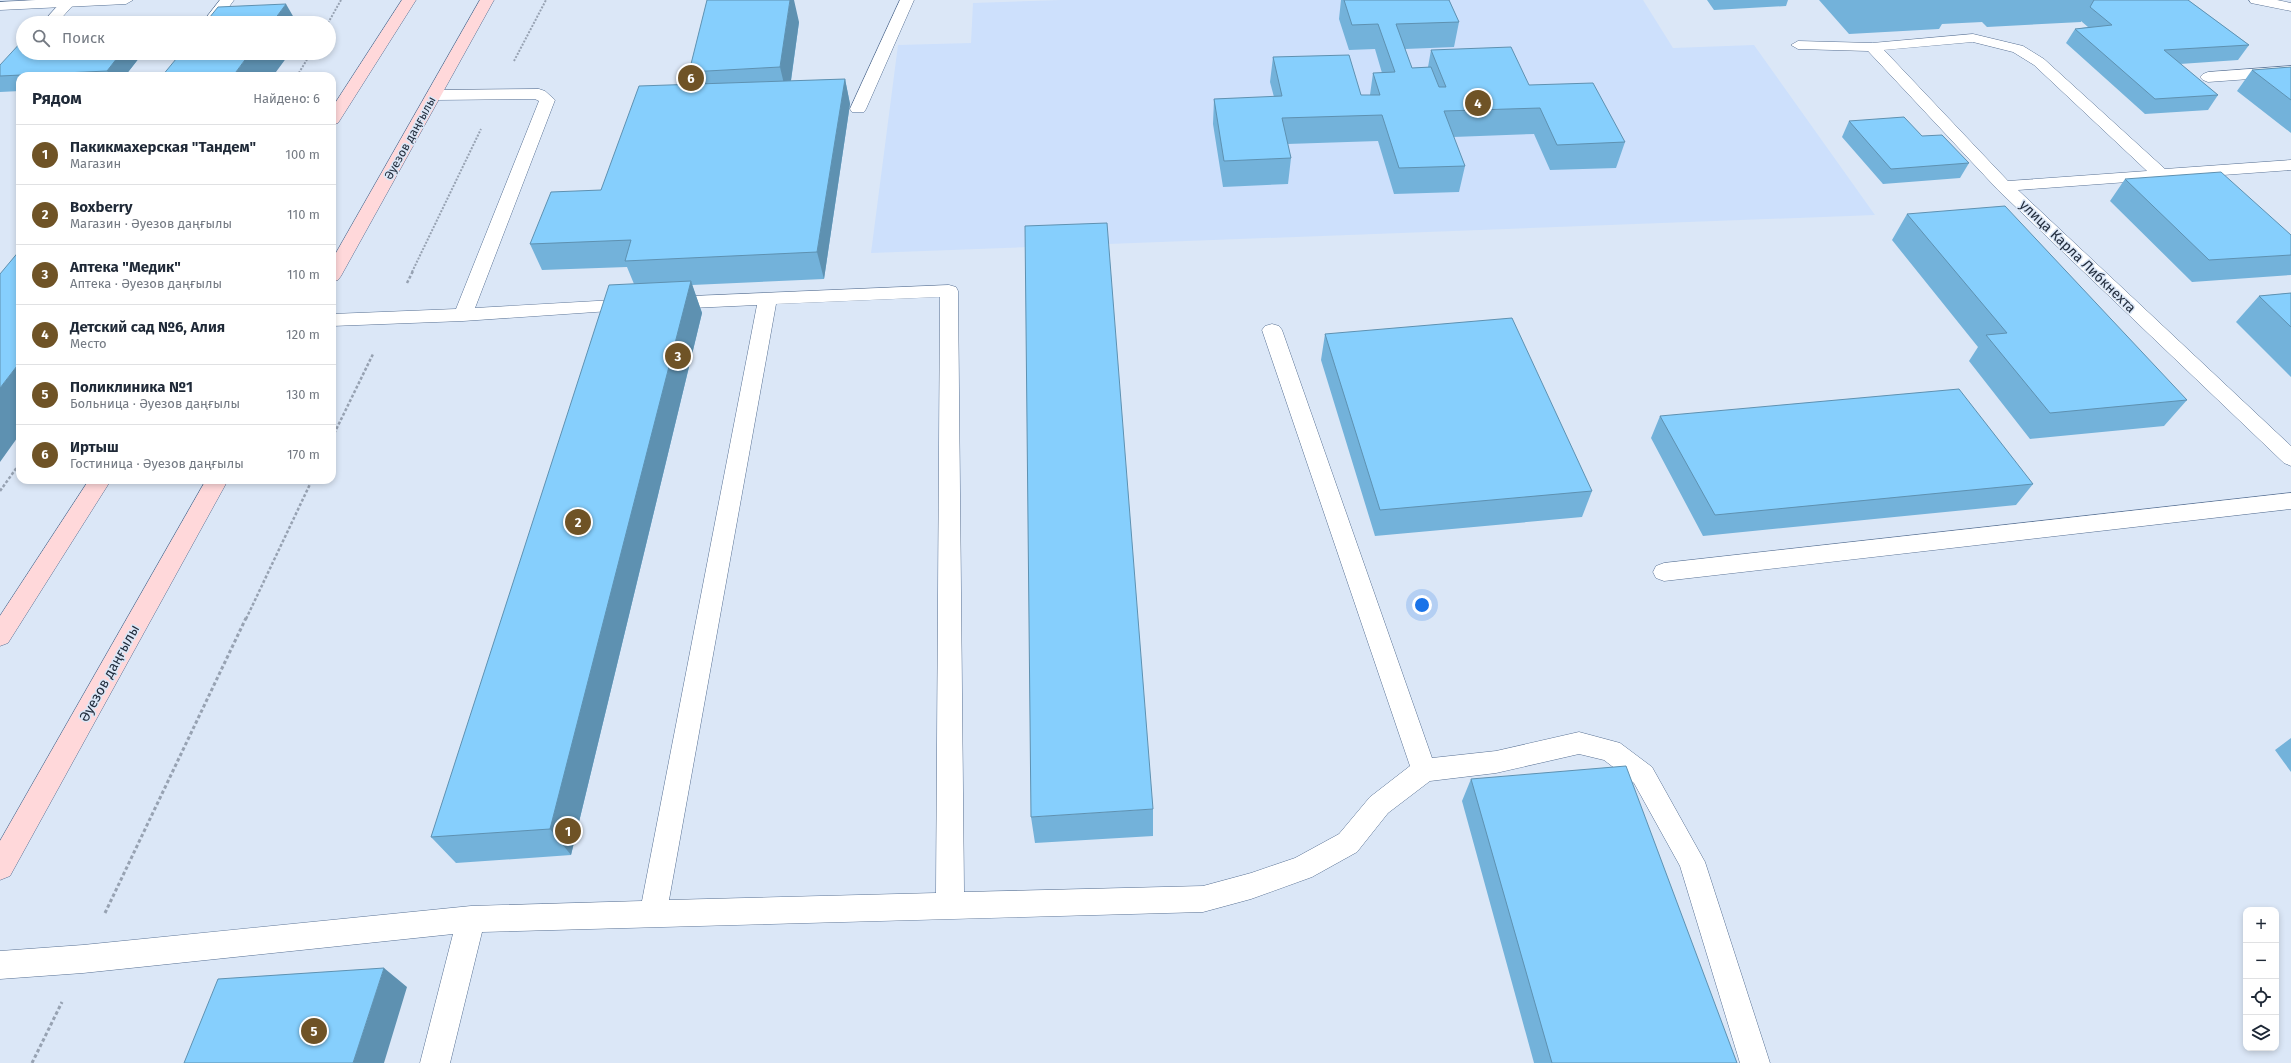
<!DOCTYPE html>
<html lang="ru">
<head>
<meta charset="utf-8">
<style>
	:root { --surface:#fff; --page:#f6f6f7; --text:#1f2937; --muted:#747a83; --line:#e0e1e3; --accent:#6f5326 }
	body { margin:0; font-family:"Fira Sans",sans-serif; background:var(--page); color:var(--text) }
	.controls { position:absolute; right:12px; bottom:12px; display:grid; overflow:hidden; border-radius:8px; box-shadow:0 2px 6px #0003 }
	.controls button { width:36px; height:36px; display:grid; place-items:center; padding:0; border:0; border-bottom:1px solid var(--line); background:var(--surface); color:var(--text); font:20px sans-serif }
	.you { position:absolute; left:1422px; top:605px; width:14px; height:14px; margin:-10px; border:3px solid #fff; border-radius:50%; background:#1a73e8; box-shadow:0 0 0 6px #1a73e833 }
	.badge { display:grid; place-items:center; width:26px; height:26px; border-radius:50%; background:var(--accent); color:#fff; font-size:13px; font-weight:700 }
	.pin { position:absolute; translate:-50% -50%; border:2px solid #fff; box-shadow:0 1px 4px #0006 }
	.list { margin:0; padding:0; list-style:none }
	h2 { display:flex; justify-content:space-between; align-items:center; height:52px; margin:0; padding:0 16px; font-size:17px }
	h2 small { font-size:13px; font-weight:400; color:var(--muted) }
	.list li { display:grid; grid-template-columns:26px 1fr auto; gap:12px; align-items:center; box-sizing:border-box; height:60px; padding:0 16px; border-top:1px solid var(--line) }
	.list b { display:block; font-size:15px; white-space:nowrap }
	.list p { margin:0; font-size:13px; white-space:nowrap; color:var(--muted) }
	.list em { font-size:13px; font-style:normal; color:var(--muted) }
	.icon { flex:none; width:22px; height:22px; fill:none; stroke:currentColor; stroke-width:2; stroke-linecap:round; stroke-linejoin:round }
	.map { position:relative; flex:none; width:2291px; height:1063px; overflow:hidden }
	.search { position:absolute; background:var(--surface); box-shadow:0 2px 6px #0003; left:16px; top:16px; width:320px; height:44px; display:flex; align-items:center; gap:10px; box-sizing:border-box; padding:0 14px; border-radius:22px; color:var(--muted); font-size:15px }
	.panel { position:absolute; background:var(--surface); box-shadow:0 2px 6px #0003; left:16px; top:72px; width:320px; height:412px; border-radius:12px }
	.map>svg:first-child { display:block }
</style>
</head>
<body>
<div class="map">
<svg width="2291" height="1063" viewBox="0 0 2291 1063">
	<rect width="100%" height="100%" fill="#dbe7f7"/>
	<!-- built -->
	<path fill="#cde0fc" d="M1061,0H1643L1673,48L1754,45L1875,215L871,253L898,45L971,43L973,3Z"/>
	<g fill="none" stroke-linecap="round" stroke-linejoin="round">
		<defs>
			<path id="service" d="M63,0H73L75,3L57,23H42Z
				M220,0H234L217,23H202Z
				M900,0H914L866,109L864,112H852L850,109Z
				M1973,34L2023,46L2044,59L2165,169L2291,160V170L2018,190L2291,446V466L2284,463L1998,190L1868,51L1798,49L1791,45L1798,41L1872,43ZM1973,42L2013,52L2034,65L2147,171L2008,181L1884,50Z
				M2291,66V76L2208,82L2203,80L2200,77L2203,74L2208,72Z
				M539,89L545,91L555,100L475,308L632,299L639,301L641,305L639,309L463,321L332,326V314L456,309L539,101L535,99L434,100L428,98L426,95L428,92L434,90Z
				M949,285L956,287L958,291L964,892L1203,886L1251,873L1295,858L1339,834L1370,797L1410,766L1262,330L1265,326L1272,324L1279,326L1282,330L1432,758L1496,751L1579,732L1620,743L1652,767L1705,862L1770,1063H1740L1680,866L1634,783L1604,760L1579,754L1496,773L1430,781L1388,813L1357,852L1312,877L1251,899L1203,912L482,932L450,1063H420L453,934L83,973L0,979V951L83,945L471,906L642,901L757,305L669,309L662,307L660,303L662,299L669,297ZM940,297L936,893L669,900L776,304Z
				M2291,493V509L1664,581L1656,578L1653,572L1656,566L1664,563Z"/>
			<path id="minor" d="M36,0H133L126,4L0,10V2Z
				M2249,0H2277L2291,3V11L2251,3Z"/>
			<path id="secondary" d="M402,0H416L340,120L338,123L332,125V108Z
				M480,0H494L341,276L338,280L332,282V260Z
				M89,480H111L8,643L0,646V616Z
				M206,480H228L10,876L0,880V841Z"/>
		</defs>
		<!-- service casing -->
		<use href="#service" stroke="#577093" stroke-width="1"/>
		<!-- minor casing -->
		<use href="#minor" stroke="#577093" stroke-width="1"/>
		<!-- secondary casing -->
		<use href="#secondary" stroke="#577093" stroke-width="1"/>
		<!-- path-far2 -->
		<path stroke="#97a2b2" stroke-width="2" stroke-dasharray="2 1.5" stroke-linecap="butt" d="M328,23L341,0
			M514,61L546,0
			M297,76L311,53
			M412,272L481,129"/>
		<!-- path-far1 -->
		<path stroke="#97a2b2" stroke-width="2.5" stroke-dasharray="3 2" stroke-linecap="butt" d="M407,283L413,271
			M332,438L373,354
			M0,491L20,463
			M246,619L312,480"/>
		<!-- path -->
		<path stroke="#97a2b2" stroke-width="3" stroke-dasharray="3.5 2.5" stroke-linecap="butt" d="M105,913L246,618
			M32,1063L62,1002"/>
		<!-- service -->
		<use href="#service" fill="#fff" fill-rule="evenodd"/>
		<!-- minor -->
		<use href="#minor" fill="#fff" fill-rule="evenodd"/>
		<!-- secondary -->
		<use href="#secondary" fill="#ffd8da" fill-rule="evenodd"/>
	</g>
	<!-- wall -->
	<path fill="#73b2da" d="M1341,0H1449L1459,22L1454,47L1405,49L1412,68L1428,67L1431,50L1529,85L1625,142L1616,168L1550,170L1534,134L1453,137L1465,166L1459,192L1394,194L1378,141L1287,144L1291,158L1288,184L1223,187L1213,124L1214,99L1274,97L1270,82L1273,57L1361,95H1370L1373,73H1382L1375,49L1349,50L1339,19Z
		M1707,0H1788L1786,6L1714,10Z
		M1819,0H2188L2249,45L2238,60L2180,64L2218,95L2208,110L2145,114L2066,43L2075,29L2088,27L2081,21V22L1987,27L1982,22L1942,24L1939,29L1849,34Z
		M799,22L791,81L845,79L850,104L824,279L692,285L702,313L571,855L456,863L431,837L634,284L627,267L542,270L530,244L601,190L693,84L689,72Z
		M143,53L125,76H20V91L0,92V65Z
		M2291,67V133L2237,91L2252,70Z
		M1849,121L1969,163L1960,178L1883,184L1842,137Z
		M2125,179L2291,235V275L2192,282L2110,201Z
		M1907,214L2187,400L2164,426L2030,439L1969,361L1978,347L1892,240Z
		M2291,293V377L2236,322L2259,296Z
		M1325,334L1592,491L1582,517L1375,536L1321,360Z
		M1660,416L2033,484L2016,505L1703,536L1651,438Z
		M2291,738V772L2275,750Z
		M1471,779L1737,1063H1534L1462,801Z
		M1153,809V836L1035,843L1031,817Z"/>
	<!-- shaded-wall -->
	<path fill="#5e91b1" d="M790,0H794L799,22L788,101L780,67Z
		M286,4L297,23H272Z
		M121,53H143L125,76H110L107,71Z
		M250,53H290L273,76H233Z
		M845,79L850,104L824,279L817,252Z
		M691,281L702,313L571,855L550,829Z
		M20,362V434L0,462V388Z
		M384,968L407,987L384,1063H353Z"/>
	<!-- building -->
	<path fill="#86cffd" stroke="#5e91b1" d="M707,0H790L780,67L689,72Z
		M1344,0H1449L1459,22L1396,24L1412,68L1431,67L1439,87H1446L1431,50L1511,47L1529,85L1593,83L1625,142L1557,145L1540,108L1444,111L1465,166L1399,168L1382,115L1282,118L1291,158L1224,161L1214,99L1282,96L1273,57L1349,55L1361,95H1380L1373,73L1395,72L1378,24L1352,25Z
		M2094,0H2188L2249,45L2164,50L2218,95L2155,99L2075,29L2112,25L2090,7Z
		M286,4L272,23H205L218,7Z
		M23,40V53H121L107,71L0,76V65Z
		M181,53H250L233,76H162Z
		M2291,67V100L2252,70Z
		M845,79L817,252L625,261L631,240L530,244L551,192L601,190L639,86Z
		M1904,117L1922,136L1942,135L1969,163L1891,169L1849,121Z
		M2221,172L2291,235V255L2209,260L2125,179Z
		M2005,206L2187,400L2050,413L1986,335L2007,333L1907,214Z
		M1107,223L1153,809L1031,817L1025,226Z
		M20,250V362L0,388V274Z
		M691,281L550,829L431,837L609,285Z
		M2291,293V327L2259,296Z
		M1512,318L1592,491L1380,510L1325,334Z
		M1959,389L2033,484L1715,515L1660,416Z
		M1626,766L1737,1063H1552L1471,779Z
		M384,968L353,1063H184L218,979Z"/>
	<g text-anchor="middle" stroke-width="3" stroke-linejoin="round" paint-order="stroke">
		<!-- far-street labels -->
		<g font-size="12" fill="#232d3d" stroke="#dbe7f7">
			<text transform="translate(410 138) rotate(-61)" y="4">Әуезов даңғылы</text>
		</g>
		<!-- street labels -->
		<g font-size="14" fill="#232d3d" stroke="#dbe7f7">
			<text transform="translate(2078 256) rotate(44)" y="5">улица Карла Либкнехта</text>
			<text transform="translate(109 673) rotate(-61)" y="5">Әуезов даңғылы</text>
		</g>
	</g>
</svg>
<div class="controls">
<button>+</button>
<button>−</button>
<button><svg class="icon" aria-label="locate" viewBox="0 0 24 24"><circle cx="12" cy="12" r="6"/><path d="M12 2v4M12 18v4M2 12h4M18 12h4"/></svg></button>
<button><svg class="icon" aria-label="layers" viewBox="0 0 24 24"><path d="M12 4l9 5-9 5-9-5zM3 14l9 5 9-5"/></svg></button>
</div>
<div class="you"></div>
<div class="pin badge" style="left:568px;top:831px">1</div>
<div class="pin badge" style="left:578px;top:522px">2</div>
<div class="pin badge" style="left:678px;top:356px">3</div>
<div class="pin badge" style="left:1478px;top:103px">4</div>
<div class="pin badge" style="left:314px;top:1031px">5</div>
<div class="pin badge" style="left:691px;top:78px">6</div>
<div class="search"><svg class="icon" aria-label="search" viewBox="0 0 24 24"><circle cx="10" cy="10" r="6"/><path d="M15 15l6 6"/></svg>Поиск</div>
<section class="panel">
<h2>Рядом<small>Найдено: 6</small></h2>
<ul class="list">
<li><span class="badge">1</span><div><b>Пакикмахерская &quot;Тандем&quot;</b><p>Магазин</p></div><em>100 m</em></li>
<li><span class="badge">2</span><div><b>Boxberry</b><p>Магазин · Әуезов даңғылы</p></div><em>110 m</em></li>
<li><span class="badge">3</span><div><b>Аптека &quot;Медик&quot;</b><p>Аптека · Әуезов даңғылы</p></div><em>110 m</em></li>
<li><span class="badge">4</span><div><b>Детский сад №6, Алия</b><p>Место</p></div><em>120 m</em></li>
<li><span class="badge">5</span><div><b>Поликлиника №1</b><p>Больница · Әуезов даңғылы</p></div><em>130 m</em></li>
<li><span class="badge">6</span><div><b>Иртыш</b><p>Гостиница · Әуезов даңғылы</p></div><em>170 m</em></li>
</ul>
</section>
</div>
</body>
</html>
